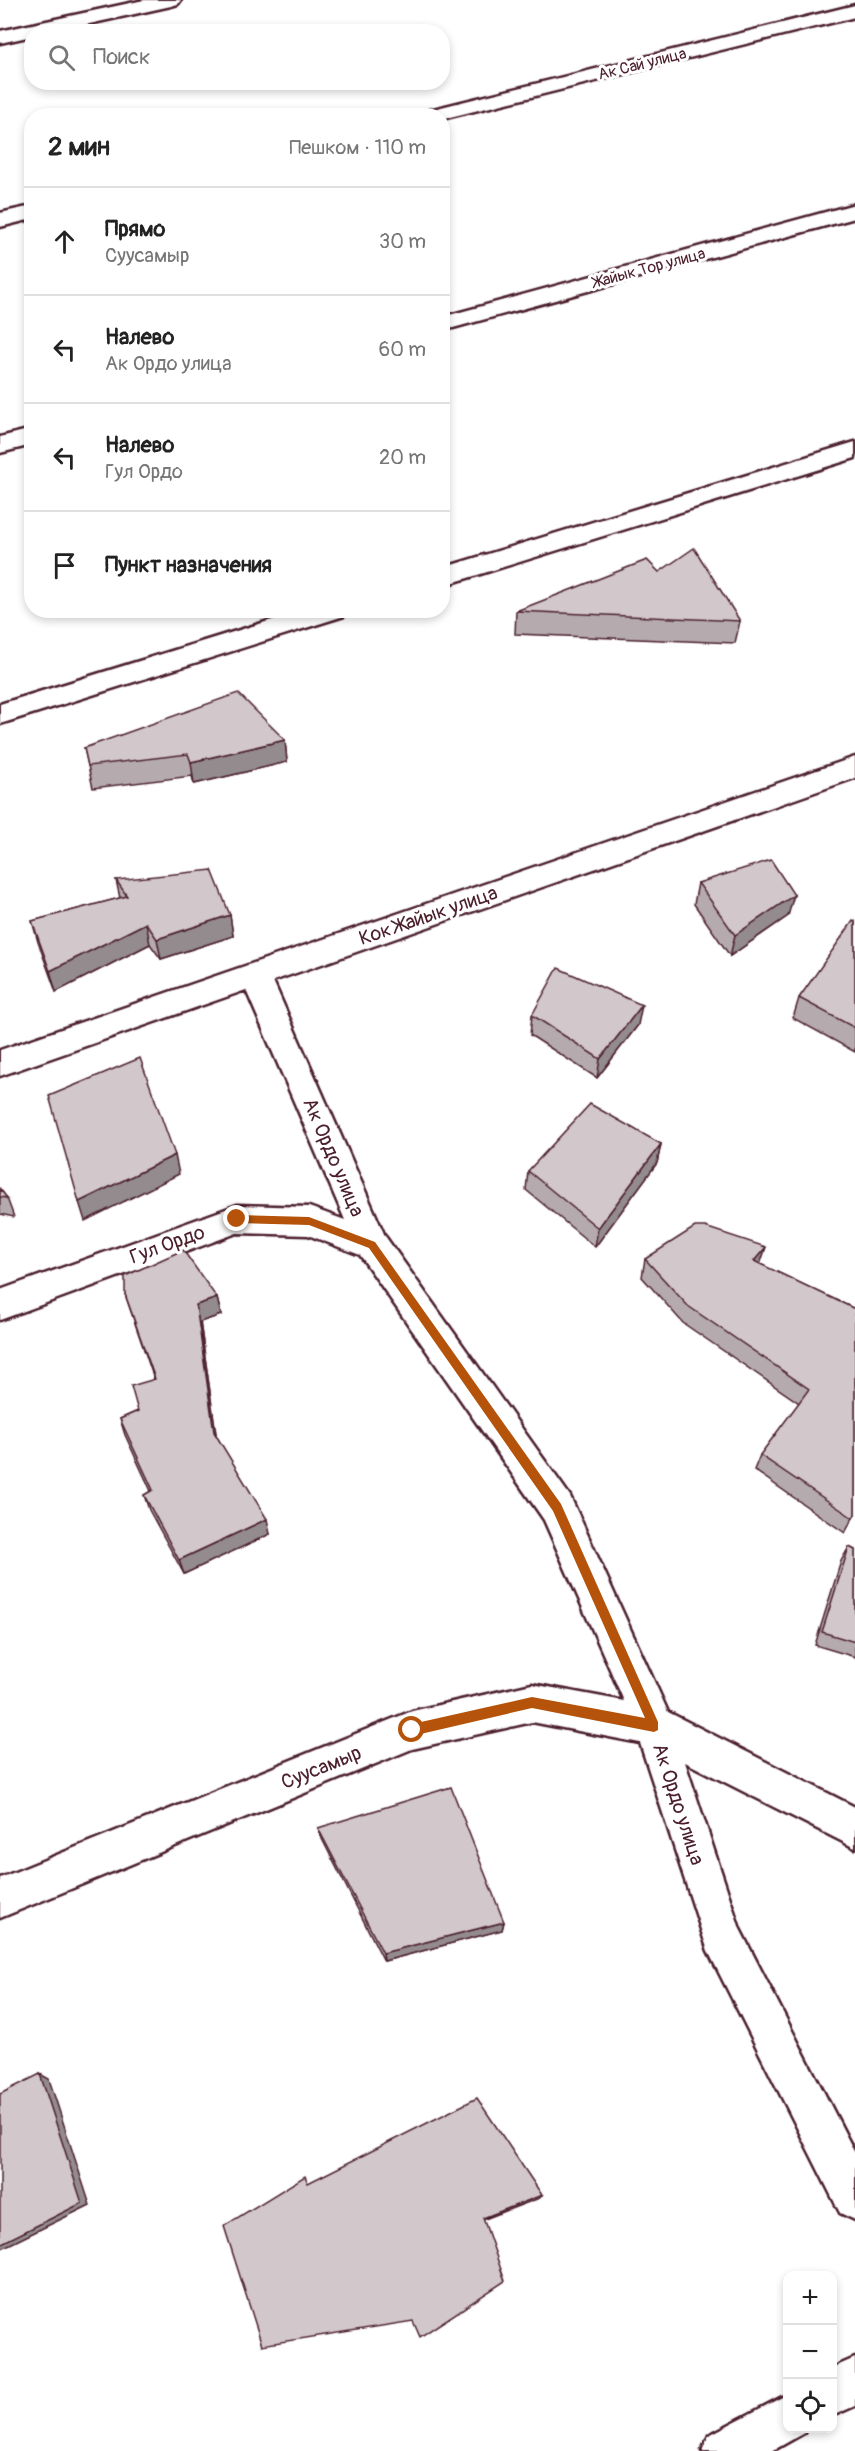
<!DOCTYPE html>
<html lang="ru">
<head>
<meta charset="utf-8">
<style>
	:root { --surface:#fff; --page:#f6f6f6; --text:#222; --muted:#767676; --line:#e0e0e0 }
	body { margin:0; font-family:Pangolin,sans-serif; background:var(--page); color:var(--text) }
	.controls { position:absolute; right:18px; bottom:18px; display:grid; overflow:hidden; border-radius:12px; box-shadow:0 3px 9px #0003 }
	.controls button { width:54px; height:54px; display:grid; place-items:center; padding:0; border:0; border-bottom:2px solid var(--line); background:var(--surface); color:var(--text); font:30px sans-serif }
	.stop { position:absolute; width:18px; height:18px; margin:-14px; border:4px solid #b45309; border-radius:50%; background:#fff }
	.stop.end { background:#b45309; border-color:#fff; box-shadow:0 2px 6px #0008 }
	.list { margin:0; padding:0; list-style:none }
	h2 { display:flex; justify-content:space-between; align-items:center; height:78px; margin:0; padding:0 24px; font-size:26px }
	h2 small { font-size:20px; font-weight:400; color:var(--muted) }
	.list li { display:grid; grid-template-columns:39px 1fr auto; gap:18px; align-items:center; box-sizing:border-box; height:108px; padding:0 24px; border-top:2px solid var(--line) }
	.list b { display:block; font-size:22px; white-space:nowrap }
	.list p { margin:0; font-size:20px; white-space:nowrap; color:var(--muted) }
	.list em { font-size:20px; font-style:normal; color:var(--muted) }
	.icon { flex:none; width:33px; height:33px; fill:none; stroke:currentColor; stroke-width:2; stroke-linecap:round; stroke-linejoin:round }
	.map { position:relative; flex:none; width:855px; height:2451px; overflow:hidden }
	.search { position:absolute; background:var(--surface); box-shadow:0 3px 9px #0003; left:24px; top:24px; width:426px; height:66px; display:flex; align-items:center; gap:15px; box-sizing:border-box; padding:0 21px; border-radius:24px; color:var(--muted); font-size:22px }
	.panel { position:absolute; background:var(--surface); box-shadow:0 3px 9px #0003; left:24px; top:108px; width:426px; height:510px; border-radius:24px }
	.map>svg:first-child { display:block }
</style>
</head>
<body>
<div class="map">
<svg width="855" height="2451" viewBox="0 0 855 2451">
	<rect width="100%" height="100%" fill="#fff"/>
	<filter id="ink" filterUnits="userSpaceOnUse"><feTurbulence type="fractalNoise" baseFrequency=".0167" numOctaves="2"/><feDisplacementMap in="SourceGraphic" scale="12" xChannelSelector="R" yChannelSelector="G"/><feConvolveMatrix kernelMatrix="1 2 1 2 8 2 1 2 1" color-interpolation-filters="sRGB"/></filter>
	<g filter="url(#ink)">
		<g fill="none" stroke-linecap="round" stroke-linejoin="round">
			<defs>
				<path id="minor" d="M144,0H181L178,4L171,6L53,32H32V36L0,43V31Z
					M855,5V17L442,119V116H418L421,112Z
					M855,204V218L442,331V317Z
					M32,206V219L0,227V213Z
					M32,429V445L0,453V437Z
					M855,442V458L442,586V568Z
					M304,610H348L344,616L0,724V704Z
					M855,757V778L273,981L385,1236L570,1496L668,1712L855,1807V1848L685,1762L740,1929L855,2153V2220L840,2213L708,1951L640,1743L532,1722L412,1749L0,1918V1878L412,1711L532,1684L624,1701L544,1520L360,1255L308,1235L237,1233L0,1320V1290L237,1205L309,1207L345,1220L246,990L0,1076V1050Z
					M855,2358V2406L832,2416V2368Z
					M788,2394V2428H806L804,2433L772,2451H702L709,2435Z"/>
			</defs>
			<!-- minor casing -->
			<use href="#minor" stroke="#4a1f2b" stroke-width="5"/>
			<!-- minor -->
			<use href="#minor" fill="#fff" fill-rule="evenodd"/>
		</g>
		<!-- wall -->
		<path fill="#b5abaf" stroke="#4a1f2b" stroke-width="1.5" d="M659,572L740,621L735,643L515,634L516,611Z
			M285,740L287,762L194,784L192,776L93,788L84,748Z
			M116,880L230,915L233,936L161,959L150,944L56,992L38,942L32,921L120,898Z
			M698,883L788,916L730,956L694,904Z
			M855,922V1052L793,1018L799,998Z
			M532,1015L638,1025L597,1078L530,1035Z
			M661,1144L657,1163L595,1247L526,1190L528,1171Z
			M0,1189L7,1198L14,1217L0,1214Z
			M645,1259L760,1264L855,1309V1514L845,1533L754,1470L760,1455L799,1403L683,1323L642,1277Z
			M125,1294L217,1298L221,1315L200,1322L216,1435L270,1534L184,1574L149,1510L144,1495L151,1491L125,1435L120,1419L138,1411L154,1379Z
			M849,1547L855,1550V1657L815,1645L841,1561Z
			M318,1828L504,1922L502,1930L384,1961L321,1837Z"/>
		<!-- shaded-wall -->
		<path fill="#938b8e" stroke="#4a1f2b" stroke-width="1.5" d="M285,740L287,762L194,784L191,762Z
			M794,895L788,916L730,956L735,935Z
			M230,915L233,936L161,959L157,939Z
			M146,923L150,944L56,992L50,971Z
			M642,1005L638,1025L597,1078L600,1059Z
			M661,1144L657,1163L595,1247L598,1228Z
			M175,1155L179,1174L85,1221L79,1202Z
			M766,1247L760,1265L754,1261Z
			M217,1298L221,1315L200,1322L218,1447L214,1432L196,1305Z
			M267,1519L270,1534L184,1574L179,1560Z
			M504,1922L502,1930L384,1961L383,1953Z
			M40,2074L49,2079L90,2205L0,2249V2244Z
			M542,2195L540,2198L482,2220L483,2218Z"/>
		<!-- building -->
		<path fill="#d2c7cb" stroke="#4a1f2b" stroke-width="1.5" d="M694,548L740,621L516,611L647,560L659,572Z
			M238,693L285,740L191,762L188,754L88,766L84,748Z
			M771,860L794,895L735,935L698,883Z
			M212,870L230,915L157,939L146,923L50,971L32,921L127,896L116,880Z
			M853,921L855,922V1028L799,998Z
			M558,968L642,1005L600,1059L532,1015Z
			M140,1058L175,1155L79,1202L49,1096Z
			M590,1104L661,1144L598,1228L528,1171Z
			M0,1189L7,1198L0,1197Z
			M695,1227H705L766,1247L754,1261L855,1309V1514L853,1518L760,1455L809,1389L688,1306L645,1259Z
			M183,1250L217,1298L196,1305L214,1432L267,1519L179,1560L144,1495L153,1490L120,1419L138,1411L131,1386L155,1379L125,1294V1276Z
			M849,1547L855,1550V1642L822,1632Z
			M451,1787L504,1922L383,1953L318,1828Z
			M40,2074L82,2203L0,2244V2094Z
			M477,2098L542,2195L483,2218L505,2281L420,2337L413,2321L262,2345L224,2226L305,2176L308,2183Z"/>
	</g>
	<!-- route -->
	<path fill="#b45309" d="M237,1215L309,1217L375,1242L561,1504L658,1722V1730L654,1732L532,1708L412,1736L408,1734L407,1730L412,1724L532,1697L645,1718L553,1511L369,1248L309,1225L237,1223L232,1219Z"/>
	<g text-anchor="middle" stroke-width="6" stroke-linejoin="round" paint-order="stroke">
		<!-- far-street labels -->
		<g font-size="16" fill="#4a1f2b" stroke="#fff">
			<text transform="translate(642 63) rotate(-14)" y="6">Ак Сай улица</text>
			<text transform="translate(649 267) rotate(-15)" y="6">Жайык Тор улица</text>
		</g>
		<!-- street labels -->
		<g font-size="20" fill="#4a1f2b" stroke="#fff">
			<text transform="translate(428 915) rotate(-19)" y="7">Кок Жайык улица</text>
			<text transform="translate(334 1157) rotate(67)" y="7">Ак Ордо улица</text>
			<text transform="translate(167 1244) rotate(-20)" y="7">Гул Ордо</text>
			<text transform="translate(321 1767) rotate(-22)" y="7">Суусамыр</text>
			<text transform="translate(679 1804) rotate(72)" y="7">Ак Ордо улица</text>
		</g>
	</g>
</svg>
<div class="controls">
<button>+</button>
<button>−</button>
<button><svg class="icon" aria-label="locate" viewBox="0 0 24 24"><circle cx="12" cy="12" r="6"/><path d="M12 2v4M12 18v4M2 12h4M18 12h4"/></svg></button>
</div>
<div class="stop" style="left:412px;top:1730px"></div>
<div class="stop end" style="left:237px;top:1219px"></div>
<div class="search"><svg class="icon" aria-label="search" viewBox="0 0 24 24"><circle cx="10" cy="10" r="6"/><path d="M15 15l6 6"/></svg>Поиск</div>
<section class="panel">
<h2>2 мин<small>Пешком · 110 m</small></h2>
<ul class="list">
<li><svg class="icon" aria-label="ahead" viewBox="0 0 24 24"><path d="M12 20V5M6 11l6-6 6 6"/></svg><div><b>Прямо</b><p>Суусамыр</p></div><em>30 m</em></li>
<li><svg class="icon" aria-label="left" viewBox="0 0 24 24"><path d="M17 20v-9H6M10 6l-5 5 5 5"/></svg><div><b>Налево</b><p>Ак Ордо улица</p></div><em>60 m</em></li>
<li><svg class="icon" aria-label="left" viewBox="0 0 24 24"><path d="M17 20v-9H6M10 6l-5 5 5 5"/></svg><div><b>Налево</b><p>Гул Ордо</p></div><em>20 m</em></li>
<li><svg class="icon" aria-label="arrive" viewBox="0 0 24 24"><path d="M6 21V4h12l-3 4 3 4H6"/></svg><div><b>Пункт назначения</b></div></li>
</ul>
</section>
</div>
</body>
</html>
